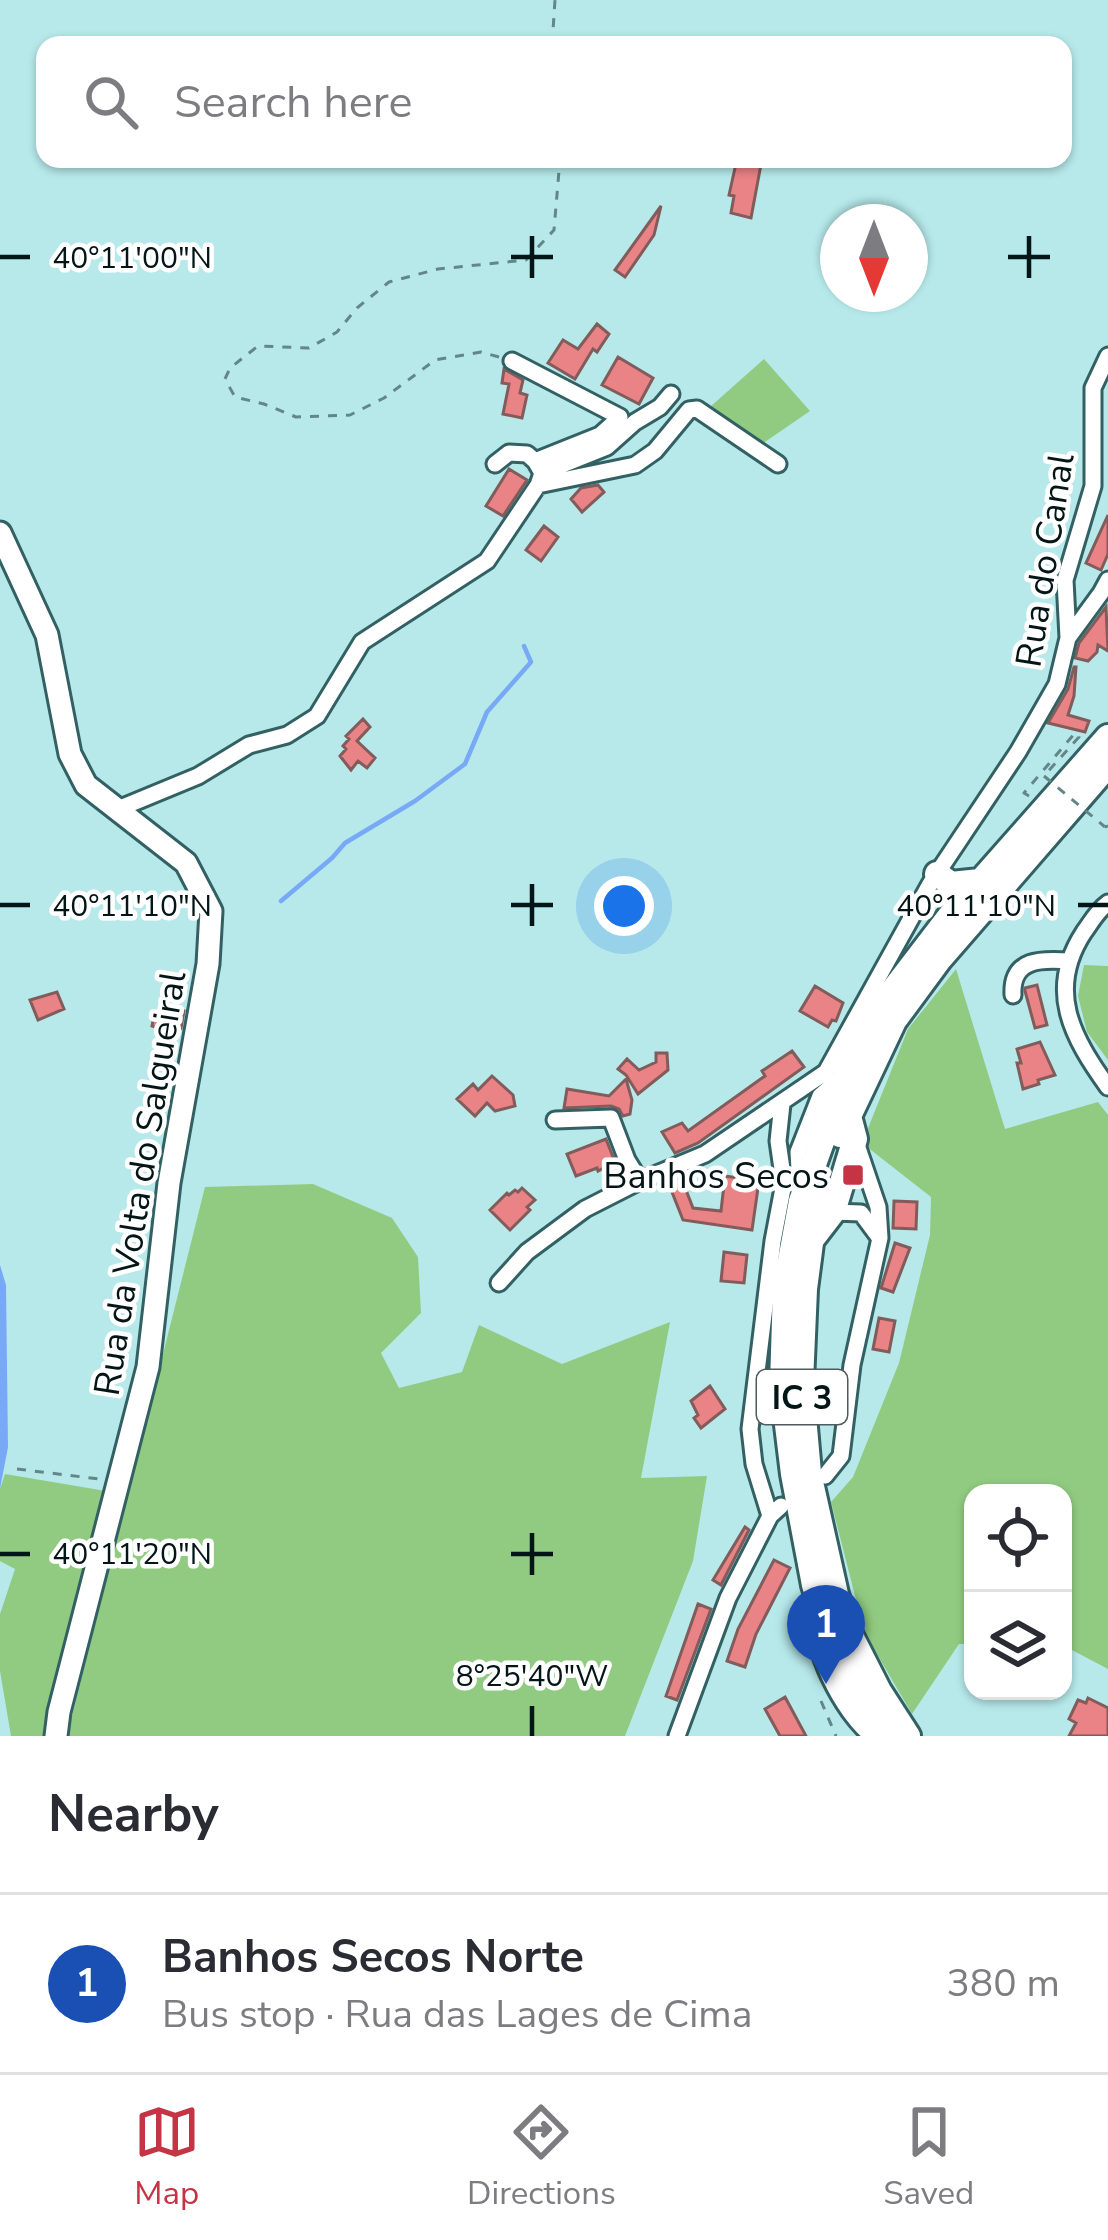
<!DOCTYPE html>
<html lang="en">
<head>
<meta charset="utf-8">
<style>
	:root { --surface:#fff; --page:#f2f2f3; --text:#2b2b33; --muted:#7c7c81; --line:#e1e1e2; --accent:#c43444 }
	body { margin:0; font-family:"Nunito Sans",sans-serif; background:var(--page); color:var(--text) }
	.controls { position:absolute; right:36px; bottom:36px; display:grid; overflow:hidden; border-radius:24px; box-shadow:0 3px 9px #0004 }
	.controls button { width:108px; height:108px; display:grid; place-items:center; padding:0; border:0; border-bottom:3px solid var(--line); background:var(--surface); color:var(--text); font:60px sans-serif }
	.compass { position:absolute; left:820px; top:204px; width:108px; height:108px; border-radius:50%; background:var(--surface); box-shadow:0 3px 9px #0004; rotate:180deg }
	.you { position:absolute; left:624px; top:906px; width:42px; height:42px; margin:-30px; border:9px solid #fff; border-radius:50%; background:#1a73e8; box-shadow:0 0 0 18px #1a73e833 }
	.badge { display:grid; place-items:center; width:78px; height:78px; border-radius:50%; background:var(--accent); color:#fff; font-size:39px; font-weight:700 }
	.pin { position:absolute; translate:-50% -99px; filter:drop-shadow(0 3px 6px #0008) }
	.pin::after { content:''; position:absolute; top:63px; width:42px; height:36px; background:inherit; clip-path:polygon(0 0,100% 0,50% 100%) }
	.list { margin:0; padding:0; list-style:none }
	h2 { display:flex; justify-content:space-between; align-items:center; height:156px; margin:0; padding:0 48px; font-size:51px }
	h2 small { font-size:39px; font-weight:400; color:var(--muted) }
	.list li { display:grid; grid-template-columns:78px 1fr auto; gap:36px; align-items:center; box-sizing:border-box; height:180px; padding:0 48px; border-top:3px solid var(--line) }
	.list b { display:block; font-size:45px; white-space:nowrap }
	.list p { margin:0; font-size:39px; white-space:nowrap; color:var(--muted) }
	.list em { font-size:39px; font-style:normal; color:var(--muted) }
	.icon { flex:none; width:66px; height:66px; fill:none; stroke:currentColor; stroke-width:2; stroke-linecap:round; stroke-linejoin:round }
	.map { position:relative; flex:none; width:1108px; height:1736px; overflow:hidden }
	.search { position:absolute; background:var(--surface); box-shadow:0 3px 9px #0004; left:36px; right:36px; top:36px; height:132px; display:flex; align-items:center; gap:30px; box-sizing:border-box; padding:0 42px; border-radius:24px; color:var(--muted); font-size:45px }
	.sheet { height:336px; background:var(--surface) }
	nav { display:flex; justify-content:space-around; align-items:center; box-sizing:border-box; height:168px; border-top:3px solid var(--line); background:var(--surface); font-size:33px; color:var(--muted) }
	nav a { display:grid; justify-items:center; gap:6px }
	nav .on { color:var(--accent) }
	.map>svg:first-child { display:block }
</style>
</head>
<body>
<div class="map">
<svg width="1108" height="1736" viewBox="0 0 1108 1736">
	<rect width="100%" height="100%" fill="#b7e9eb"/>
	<!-- green -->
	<path fill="#91cb81" d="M764,359L810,411L759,446L710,407Z
		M1084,965L1108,966V1060L1087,1032L1078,996Z
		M956,969L1005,1129L1098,1102L1108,1115V1669L1070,1649H1063V1493H973V1644H959L912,1714L874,1649L862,1623L831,1502L853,1477L899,1363L930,1235L931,1197L862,1143L908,1029Z
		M313,1184L392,1218L418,1257L421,1313L381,1353L399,1388L462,1372L479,1325L562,1364L670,1322L641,1478L707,1476L693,1561L625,1736H67L205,1187Z
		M5,1474L106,1491L48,1709L45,1736H11L0,1671V1614L15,1569L0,1561V1489Z"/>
	<!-- water -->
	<path fill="#77a9f7" d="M0,1265L6,1285L8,1447L0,1489Z"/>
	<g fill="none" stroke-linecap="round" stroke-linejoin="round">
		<!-- stream -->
		<path stroke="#77a9f7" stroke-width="4.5" d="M281,901L332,858L345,843L415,801L465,764L487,712L531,662L524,646"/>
	</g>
	<!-- building -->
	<path fill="#e98385" stroke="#825b5b" stroke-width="3" d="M737,159H762L751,218L731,213L734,196L729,195Z
		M661,206L654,235L625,277L615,270Z
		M597,324L609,334L597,352L593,349L575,379L548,363L563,340L578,349Z
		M618,357L653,378L639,404L602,385Z
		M504,369L523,380L520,393L527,395L522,418L503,414L509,384L502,383Z
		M509,469L527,480L503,516L486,506Z
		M598,485L604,492L582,512L571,499L581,488Z
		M1108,515V554L1101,570L1086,563Z
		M544,526L558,537L541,561L526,550Z
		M1106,607L1108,651L1098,645L1097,652L1088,661L1075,658L1079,643Z
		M1074,667H1076L1074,696L1068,715L1089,721L1085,732L1048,723L1068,689Z
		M363,719L370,727L357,741L375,758L367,768L358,761L351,770L340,756L346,749L343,746L349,739L346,736Z
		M1037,985L1047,1025L1035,1028L1025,991V988Z
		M815,986L843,1003L836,1021L832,1020L828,1027L800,1011Z
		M57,992L64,1009L38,1020L30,1000Z
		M173,1006L184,1011L181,1028L170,1024L168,1031L152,1026L155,1011L171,1015Z
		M1040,1042L1055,1075L1038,1080L1039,1084L1023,1089L1017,1063H1021L1017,1049Z
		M792,1051L804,1067L698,1143L675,1153L662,1132L682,1123L688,1131L765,1076L762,1071Z
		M656,1053H667L668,1070L638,1094L626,1075L618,1069L627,1059L639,1070L656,1062Z
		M492,1076L513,1095L515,1106L495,1111L487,1103L475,1116L457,1099L473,1084L478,1090Z
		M626,1079L632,1100L630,1114L623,1116L619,1109L611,1106L564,1108L567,1089L609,1096Z
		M606,1139L615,1162L598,1171L597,1168L576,1176L567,1154Z
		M725,1176L759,1181L752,1230L683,1220L668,1182L681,1177L693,1208L721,1211Z
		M522,1188L535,1200L527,1207L530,1210L510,1230L490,1210L507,1193L509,1195L515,1190L518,1192Z
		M894,1201L917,1202L916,1229L893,1228Z
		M895,1243L910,1248L893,1292L881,1288Z
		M724,1252L747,1255L744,1283L721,1281Z
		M879,1318L895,1321L889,1352L873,1349Z
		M710,1386L725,1409L701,1428L694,1418L698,1415L691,1401Z
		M745,1527L749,1530L721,1585L713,1580Z
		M774,1560L790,1568L756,1634L745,1667L727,1661L738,1629Z
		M698,1604L711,1609L677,1700L666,1696Z
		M785,1697L806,1736H780L765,1709Z
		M1088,1698L1108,1708V1736H1069L1076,1723L1069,1719L1078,1700L1086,1703Z"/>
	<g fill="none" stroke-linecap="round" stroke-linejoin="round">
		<defs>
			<path id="minor" d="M495,464L509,453L527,454L535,461
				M542,473L607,447L635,422L660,407L671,394
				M538,485L635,465L655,451L689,410L697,409L778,464
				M1068,638L1101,593L1108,580
				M118,809L198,776L249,745L287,735L317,716L362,642L487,561L538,485L542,473L535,461L600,435L620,417L512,361
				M1108,903C1097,911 1092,921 1084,932C1046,990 1072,1037 1108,1087
				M1013,995C1011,958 1042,959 1069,961
				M555,1120L611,1118L627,1160L640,1181
				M800,1187L798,1152L820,1096L843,1076
				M833,1212L861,1213L878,1236
				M499,1283L527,1252L585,1209L640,1181L705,1154L826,1072L930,884L1018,752L1057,684L1068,638L1065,580L1093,486V388L1108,356
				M825,1476L841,1456L852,1365L880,1238L878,1207L856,1142
				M770,1516L754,1464L750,1429L773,1241L784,1183L778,1141L782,1104
				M816,1606C807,1645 842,1712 872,1736
				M677,1736L728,1598L770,1516L781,1506"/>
			<path id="major" d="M0,533L47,635L70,754L86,785L186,863L211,911L208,964L169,1183L148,1367L59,1712L56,1736"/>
			<path id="highway" d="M937,874L951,884L980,881
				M840,1135L894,1021L939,960L1108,765
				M820,1191L816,1205L805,1289L801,1382L809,1473L836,1594L847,1628L879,1691L908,1736
				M813,1238L833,1212L855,1139L849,1116
				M884,1736L843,1666L829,1632L814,1585L793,1474L782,1384L785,1288L801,1201L846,1074L877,1011L949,917L1108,737"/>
		</defs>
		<!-- minor casing -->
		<use href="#minor" stroke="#336163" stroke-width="21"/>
		<!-- major casing -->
		<use href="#major" stroke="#336163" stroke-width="27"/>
		<!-- highway casing -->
		<use href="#highway" stroke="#336163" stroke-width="30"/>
		<!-- path -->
		<path stroke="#638688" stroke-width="3" stroke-dasharray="9 9" stroke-linecap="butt" d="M552,45L555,0
			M499,357L481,352L435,360L384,398L350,415L296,417L264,404L235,397L225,379L230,368L258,346L309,348L337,332L357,308L389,282L438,269L526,260L554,230L560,159
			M1029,796L1024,793L1075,733L1079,737L1044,776
			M1105,827L1108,826
			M17,1469L99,1479
			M821,1701L836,1736"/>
		<!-- minor -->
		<use href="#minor" stroke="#fff" stroke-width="15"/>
		<!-- major -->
		<use href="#major" stroke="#fff" stroke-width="21"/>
		<!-- highway -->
		<use href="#highway" stroke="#fff" stroke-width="24"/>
		<!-- path-bridge -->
		<path stroke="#638688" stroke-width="3" stroke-dasharray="9 9" stroke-linecap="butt" d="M1044,776L1105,827"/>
	</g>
	<!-- ticks -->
	<path fill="none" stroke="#031516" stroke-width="4.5" d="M532,236V278M1029,236V278M0,257H30M511,257H553M1008,257H1050M532,884V926M0,905H30M511,905H553M1078,905H1108M532,1533V1575M0,1554H30M511,1554H553M532,1706V1736"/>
	<!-- markers -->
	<rect fill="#c43444" stroke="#fff" stroke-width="4.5" x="841" y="1163" width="24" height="24" rx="6"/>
	<g text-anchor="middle" stroke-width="9" stroke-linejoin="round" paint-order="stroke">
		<!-- shield labels -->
		<rect fill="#fff" stroke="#4f5b5c" stroke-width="3" x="757" y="1370" width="90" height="54" rx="9"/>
		<g font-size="33" font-weight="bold" fill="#031516">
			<text x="802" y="1409">IC 3</text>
		</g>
		<!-- street labels -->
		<g font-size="36" fill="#031516" stroke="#fff">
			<text transform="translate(1044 560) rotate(-81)" y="13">Rua do Canal</text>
			<text transform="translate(139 1183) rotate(-81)" y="13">Rua da Volta do Salgueiral</text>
		</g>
		<!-- poi labels -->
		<g font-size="36" fill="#031516" stroke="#fff" text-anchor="end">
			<text x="829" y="1188">Banhos Secos</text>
		</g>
	</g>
	<g font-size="30" text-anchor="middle" fill="#031516" stroke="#fff" stroke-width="9" stroke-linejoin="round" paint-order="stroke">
		<text x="132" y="268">40°11'00"N</text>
		<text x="976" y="916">40°11'10"N</text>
		<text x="132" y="916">40°11'10"N</text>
		<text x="132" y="1564">40°11'20"N</text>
		<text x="532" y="1686">8°25'40"W</text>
	</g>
</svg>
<div class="controls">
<button><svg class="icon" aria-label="locate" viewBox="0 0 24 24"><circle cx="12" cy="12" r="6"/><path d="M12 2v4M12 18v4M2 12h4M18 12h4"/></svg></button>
<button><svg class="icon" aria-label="layers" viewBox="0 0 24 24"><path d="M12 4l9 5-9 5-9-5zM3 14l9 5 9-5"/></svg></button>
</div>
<svg class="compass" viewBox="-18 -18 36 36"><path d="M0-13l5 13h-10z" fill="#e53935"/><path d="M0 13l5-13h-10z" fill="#7c7c81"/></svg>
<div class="you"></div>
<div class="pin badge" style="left:826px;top:1684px;background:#1a4fb4">1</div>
<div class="search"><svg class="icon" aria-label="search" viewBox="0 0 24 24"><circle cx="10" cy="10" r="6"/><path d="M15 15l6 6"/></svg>Search here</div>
</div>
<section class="sheet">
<h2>Nearby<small></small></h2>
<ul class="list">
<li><span class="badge" style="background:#1a4fb4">1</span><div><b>Banhos Secos Norte</b><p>Bus stop · Rua das Lages de Cima</p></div><em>380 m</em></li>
</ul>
</section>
<nav>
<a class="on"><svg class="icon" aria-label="map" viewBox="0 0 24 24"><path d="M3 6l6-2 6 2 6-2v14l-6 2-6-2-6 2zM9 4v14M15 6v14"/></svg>Map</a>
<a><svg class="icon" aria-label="directions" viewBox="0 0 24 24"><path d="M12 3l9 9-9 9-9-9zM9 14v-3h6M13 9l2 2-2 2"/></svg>Directions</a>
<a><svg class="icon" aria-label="saved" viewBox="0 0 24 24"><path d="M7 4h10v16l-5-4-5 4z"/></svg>Saved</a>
</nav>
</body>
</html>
